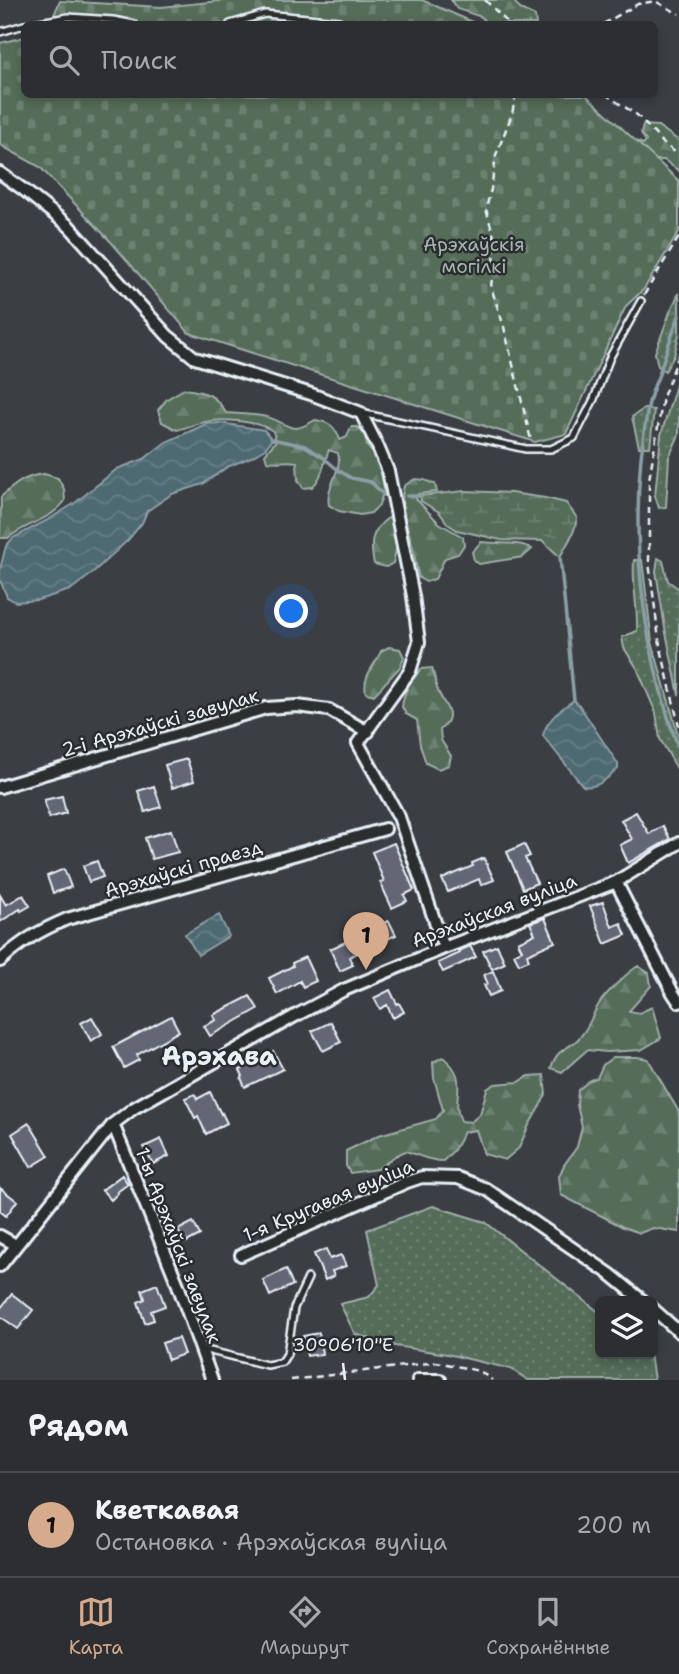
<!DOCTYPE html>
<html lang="ru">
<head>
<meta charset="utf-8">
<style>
	:root { --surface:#2c2e32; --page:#383a3e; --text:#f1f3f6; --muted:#a6a8ac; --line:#484a4d; --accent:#d6ab8b }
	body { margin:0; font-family:"Shantell Sans",sans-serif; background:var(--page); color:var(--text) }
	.controls { position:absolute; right:21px; bottom:21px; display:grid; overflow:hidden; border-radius:10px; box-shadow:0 4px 10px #0003 }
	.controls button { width:63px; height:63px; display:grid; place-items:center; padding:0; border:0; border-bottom:2px solid var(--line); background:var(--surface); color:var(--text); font:35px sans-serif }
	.you { position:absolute; left:292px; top:612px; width:24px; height:24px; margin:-18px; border:5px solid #fff; border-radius:50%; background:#1a73e8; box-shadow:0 0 0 10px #1a73e833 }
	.badge { display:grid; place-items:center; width:46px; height:46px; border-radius:50%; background:var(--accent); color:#111; font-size:23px; font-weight:700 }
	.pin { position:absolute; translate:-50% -58px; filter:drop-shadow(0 2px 4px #0008) }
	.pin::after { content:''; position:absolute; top:37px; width:24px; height:21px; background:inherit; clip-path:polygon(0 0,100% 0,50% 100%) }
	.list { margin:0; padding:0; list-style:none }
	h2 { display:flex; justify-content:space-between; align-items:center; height:91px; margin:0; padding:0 28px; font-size:30px }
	h2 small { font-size:23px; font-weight:400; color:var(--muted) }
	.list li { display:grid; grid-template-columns:46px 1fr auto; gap:21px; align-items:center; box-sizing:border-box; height:105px; padding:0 28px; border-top:2px solid var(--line) }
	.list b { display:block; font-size:26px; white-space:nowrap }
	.list p { margin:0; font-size:23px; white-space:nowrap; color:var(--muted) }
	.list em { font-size:23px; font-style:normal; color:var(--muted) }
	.icon { flex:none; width:38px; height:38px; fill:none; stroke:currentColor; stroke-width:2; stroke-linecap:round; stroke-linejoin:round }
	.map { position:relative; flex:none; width:679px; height:1380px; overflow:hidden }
	.search { position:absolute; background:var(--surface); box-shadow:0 4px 10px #0003; left:21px; right:21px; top:21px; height:77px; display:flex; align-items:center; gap:18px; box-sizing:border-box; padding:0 24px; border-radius:10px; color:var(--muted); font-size:26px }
	.sheet { height:196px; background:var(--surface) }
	nav { display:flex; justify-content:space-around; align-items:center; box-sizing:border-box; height:98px; border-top:2px solid var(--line); background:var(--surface); font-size:19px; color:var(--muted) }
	nav a { display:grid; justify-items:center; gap:4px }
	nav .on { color:var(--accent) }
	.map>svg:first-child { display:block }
</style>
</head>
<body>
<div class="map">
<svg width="679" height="1380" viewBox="0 0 679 1380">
	<defs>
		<pattern id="grass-dots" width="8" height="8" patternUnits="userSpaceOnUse" patternTransform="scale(1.75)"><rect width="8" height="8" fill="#546c59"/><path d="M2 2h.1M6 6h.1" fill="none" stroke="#6d8172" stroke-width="1.8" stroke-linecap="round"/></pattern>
		<pattern id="forest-firs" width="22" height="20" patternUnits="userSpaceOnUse" patternTransform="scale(1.75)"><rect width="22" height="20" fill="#546c59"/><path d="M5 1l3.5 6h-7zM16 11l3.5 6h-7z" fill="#6d8172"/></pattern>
		<pattern id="wetland-marsh" width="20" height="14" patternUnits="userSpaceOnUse" patternTransform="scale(1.75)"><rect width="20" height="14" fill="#546c59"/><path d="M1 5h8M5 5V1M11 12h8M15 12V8" fill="none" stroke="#6d8172"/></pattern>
		<pattern id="cemetery-stones" width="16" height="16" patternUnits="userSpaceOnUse" patternTransform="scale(1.75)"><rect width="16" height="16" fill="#546c59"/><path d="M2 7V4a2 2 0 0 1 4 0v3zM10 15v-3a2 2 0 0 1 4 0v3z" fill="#6d8172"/></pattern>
		<pattern id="water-waves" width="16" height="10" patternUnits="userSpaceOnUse" patternTransform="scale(1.75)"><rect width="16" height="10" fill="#4d6971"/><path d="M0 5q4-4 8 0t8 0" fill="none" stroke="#677f86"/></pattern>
	</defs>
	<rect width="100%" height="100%" fill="#3b3e43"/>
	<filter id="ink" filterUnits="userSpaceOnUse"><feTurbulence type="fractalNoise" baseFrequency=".0143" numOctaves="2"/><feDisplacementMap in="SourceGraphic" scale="14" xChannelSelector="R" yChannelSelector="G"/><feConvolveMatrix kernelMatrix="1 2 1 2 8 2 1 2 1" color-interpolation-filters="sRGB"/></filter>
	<g filter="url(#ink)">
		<!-- grass -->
		<path fill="url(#grass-dots)" stroke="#9eaea8" stroke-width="2" d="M679,293V334L674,356L665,371L658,366L655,353L670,312Z
			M679,375V435L669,457L666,507L659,508L655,496L661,435Z
			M644,409L654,410L650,447H639L632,417Z
			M658,558L663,561L668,581L679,589V695L665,628L656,571Z
			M634,560H642L652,642L679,738V772L660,739L656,713L637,668L624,648L622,637L637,631C638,607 632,584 634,560Z
			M433,1206L485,1222L600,1313V1354H650L654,1380H528L511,1369L447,1354L395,1346L355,1334L340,1304L369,1297L379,1285L367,1230Z"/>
		<!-- forest -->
		<path fill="url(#forest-firs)" stroke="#9eaea8" stroke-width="2" d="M451,0H513L520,9L535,16L536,24H486L482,17L457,9Z
			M643,125L658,126L679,141V171L664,160H645L623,136L643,144L646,141L641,134Z
			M184,389C206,392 215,394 226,413C239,414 254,414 267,417C291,424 289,436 315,420C329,422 335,426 340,440L347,437L351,427H357L365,434L367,446L382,464L387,481L379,505L371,513L360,515L339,511L329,505C325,487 343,471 338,453L329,450C323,463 323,478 312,487L303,488L298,480L297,462C287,460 278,463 267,461L265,454L276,441L273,431C257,421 224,418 205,422C196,424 187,427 177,430L162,422L158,410L167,399Z
			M44,474L58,478L64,489L65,501C50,521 28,522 8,538H0L1,497C15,484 25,476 44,474Z
			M415,479L424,480L435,484L437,492L418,494L416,499L439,523L463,537L464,545L458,554L445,558L435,579L426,582L419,578C416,567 415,556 412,545C408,526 398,505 404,486Z
			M388,518L394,520L398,542L393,563L386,567L374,564C370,544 370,531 388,518Z
			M481,542C496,544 520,541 532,549L523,557L479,564L474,560L472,552Z
			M389,647L400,649L404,657L400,667L374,695L366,693C362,676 375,666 381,651Z
			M432,668C435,676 435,684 438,691C445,708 458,714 440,730L441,740L451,756L449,765L438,769L426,763L420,745L417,720L406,714L402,707C404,691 410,681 421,669Z
			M638,966L649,973L651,986L629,1011L639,1013L652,1007L661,1038L641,1050L607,1052L587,1050L562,1072L551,1068C558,1046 568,1051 580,1037C590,1026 592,1015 599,1004C605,994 628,972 638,966Z
			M443,1057C472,1081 449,1096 461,1121L471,1122L480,1114L487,1089L495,1084L519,1082L529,1076L544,1075L546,1095L528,1127L519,1148L505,1160L484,1154L476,1130L464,1132L454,1150L443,1161C427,1161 420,1155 405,1151L395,1156L377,1169L350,1173L346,1166V1151L379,1135L436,1119L443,1110L434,1078L433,1062Z
			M613,1057H637L648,1059L679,1112V1232L653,1228L640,1233L623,1227L561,1195L559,1176L564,1165L577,1147L582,1127L577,1105L578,1090L590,1080L597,1078L603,1065Z"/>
		<!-- wetland -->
		<path fill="url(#wetland-marsh)" stroke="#9eaea8" stroke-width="2" d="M465,491L511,493L545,498L566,503L577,518C574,536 568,541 560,557L543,541L501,540L457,530L448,524L439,512L421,501L420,496Z"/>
		<!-- cemetery -->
		<path fill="url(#cemetery-stones)" stroke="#9eaea8" stroke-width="2" d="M230,0H422L477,24H50L60,1L161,7Z
			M24,37V94L586,95L679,181V232L644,289L626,306L566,434L535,442L189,333L113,244L40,167L0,145V43Z"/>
		<!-- water -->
		<path fill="url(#water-waves)" stroke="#8b9fa7" stroke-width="2" d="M220,423L264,430L272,439L265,449L251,457L227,467L203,484L172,494L147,511L142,523L128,540L89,576L70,590L38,600L16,602L7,597L0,580V569L6,546L13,538L46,521L75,503L117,469L144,459L166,442L206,424Z
			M574,700L579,705L618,764V769C607,778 598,789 583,786L543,736C545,721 562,708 574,700Z
			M219,915L229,936L198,955L185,934Z"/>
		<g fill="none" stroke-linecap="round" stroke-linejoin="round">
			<!-- stream -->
			<path stroke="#8b9fa7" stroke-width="3.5" d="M679,316C671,336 665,356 658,377C654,386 650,397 648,407C631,501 636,600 661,692C666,711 671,730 679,748
				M272,439L305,446L324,458L338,470L351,478L371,482L384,495H389
				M407,496H420
				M560,557L574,700"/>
		</g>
		<!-- building -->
		<path fill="#626675" stroke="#e8f1f8" stroke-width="2" d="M187,759L194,781L172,788L165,765Z
			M154,786L161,807L145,812L138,791Z
			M62,796L66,813L49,818L44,800Z
			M636,812L649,834L663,826L670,839L628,863L620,845L632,839L621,820Z
			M171,830L178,852L152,859L145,838Z
			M394,843L414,890L404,895L407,901L392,908L380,882L384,881L372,852Z
			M524,844L530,856L525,858L537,883L523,889L507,852Z
			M484,858L494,880L481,885L479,879L448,892L442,879L473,866L472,863Z
			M97,861L103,877L89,882L83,866Z
			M64,869L71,887L53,893L47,876Z
			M0,895L6,905L23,895L30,906L21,911L20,909L0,922Z
			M603,902L612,927L621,923L626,935L605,944L590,906Z
			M545,918L555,942L527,954L529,960L519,964L514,954L522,950L518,942L535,934L530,923Z
			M389,921L396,935L349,957L353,965L340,971L330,949L352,939L351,937L366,929Z
			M497,945L505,963L492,969L483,951Z
			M470,946L476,957L443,972L438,963L460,953L459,951Z
			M305,957L316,981L303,987L300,981L277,994L269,978L293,966L292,963Z
			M493,971L501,991L489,996L484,985L488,984L484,975Z
			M390,990L397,1004L399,1003L404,1012L393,1018L387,1005L380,1009L374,998Z
			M250,996L258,1009L210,1036L204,1026L216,1020L213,1015Z
			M171,1016L179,1031L137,1055L139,1060L124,1068L113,1047Z
			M92,1017L102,1034L91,1041L81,1023Z
			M331,1022L341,1042L323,1051L312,1031Z
			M273,1051L283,1069L245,1087L241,1078L243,1076L240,1070L264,1058Z
			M210,1092L221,1114L222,1113L227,1123L206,1134L198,1116L195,1118L185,1098L195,1094L197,1099Z
			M29,1123L49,1156L31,1167L12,1134Z
			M161,1139L169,1156L153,1164L144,1147Z
			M122,1175L128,1184L117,1192L118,1193L111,1200L102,1190Z
			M0,1188L17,1201L6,1216L0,1211Z
			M193,1222L200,1235L185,1243L178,1230Z
			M326,1249L330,1259L341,1255L346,1266L332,1271L334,1276L325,1280L314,1254Z
			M286,1269L293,1285L270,1296L263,1280Z
			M157,1284L165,1306L151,1311L154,1320L145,1323L138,1302L145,1299L142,1290Z
			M12,1294L33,1310L18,1329L0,1316V1309Z
			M319,1333L322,1354L307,1356L303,1336Z
			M178,1338L184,1354L168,1360L162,1343Z"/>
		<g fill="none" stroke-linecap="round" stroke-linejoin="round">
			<defs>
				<path id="lane" d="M28,24L68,17L113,20L134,24
					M230,24L265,14L339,21L344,24
					M0,32L24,25
					M361,413L526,449H551L574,438L594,399L610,357L641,301
					M202,1349L267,1365L282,1362L287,1354L294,1308L308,1278"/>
				<path id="street" d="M0,173L24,190L69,226L168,336L195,358L311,394L361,413L378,447L388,471L413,596L419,642L410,671L358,743L399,817L444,948
					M0,787L266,708L297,706L329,710L368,732
					M616,882L673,993L679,1002
					M0,961C22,941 39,931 67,919L385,829
					M113,1124L178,1285L212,1380
					M0,1236L16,1245
					M241,1255L407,1182L422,1177L458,1178L486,1189L610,1274L643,1301
					M0,1266L113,1124L134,1108L295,1016L344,990L444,948L616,882L679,843
					M653,1309L679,1332
					M418,1380H440"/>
			</defs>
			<!-- lane casing -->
			<use href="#lane" stroke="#e8f1f8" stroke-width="10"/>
			<!-- street casing -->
			<use href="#street" stroke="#e8f1f8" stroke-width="16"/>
			<!-- path -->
			<path stroke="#e8f1f8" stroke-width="2.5" stroke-dasharray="7 5" stroke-linecap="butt" d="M485,0L509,24
				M603,24L638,4L655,1L679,14
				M516,94L512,114L496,155L491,189L486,209L496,244L491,287L504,327L531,440
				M605,94L637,115L664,144L679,155
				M644,295L679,237
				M679,355L663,397L649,480V562L659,640L679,726
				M291,1380L437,1362L479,1371L492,1380"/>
			<!-- lane -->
			<use href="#lane" stroke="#2a2d2e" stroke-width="5"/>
			<!-- street -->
			<use href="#street" stroke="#2a2d2e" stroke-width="10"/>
		</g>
	</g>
	<!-- ticks -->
	<path fill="none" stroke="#e8f1f8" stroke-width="2.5" d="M343,1363L345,1380"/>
	<g text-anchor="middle" stroke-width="5" stroke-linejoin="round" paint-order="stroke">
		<!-- park labels -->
		<g font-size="19" fill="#a5b5b0" stroke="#2a2d2e">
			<text x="474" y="251">Арэхаўскія<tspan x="474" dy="22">могілкі</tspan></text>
		</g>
		<!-- street labels -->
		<g font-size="19" fill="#e8f1f8" stroke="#2a2d2e">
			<text transform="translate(160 722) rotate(-16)" y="7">2-і Арэхаўскі завулак</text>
			<text transform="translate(183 868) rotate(-16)" y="7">Арэхаўскі праезд</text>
			<text transform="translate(494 910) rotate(-21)" y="7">Арэхаўская вуліца</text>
			<text transform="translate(328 1200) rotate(-23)" y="7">1-я Кругавая вуліца</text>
			<text transform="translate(179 1245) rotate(69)" y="7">1-ы Арэхаўскі завулак</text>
		</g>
		<!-- district labels -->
		<g font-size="26" font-weight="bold" fill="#e8f1f8" stroke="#2a2d2e">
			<text x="219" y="1065">Арэхава</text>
		</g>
	</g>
	<g font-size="18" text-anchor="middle" fill="#e8f1f8" stroke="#2a2d2e" stroke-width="5" stroke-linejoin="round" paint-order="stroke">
		<text x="343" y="1351">30°06'10"E</text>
	</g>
</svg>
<div class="controls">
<button><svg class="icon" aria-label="layers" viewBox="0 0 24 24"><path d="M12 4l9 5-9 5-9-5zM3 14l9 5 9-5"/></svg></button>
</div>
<div class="you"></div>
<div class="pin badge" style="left:366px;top:970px">1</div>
<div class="search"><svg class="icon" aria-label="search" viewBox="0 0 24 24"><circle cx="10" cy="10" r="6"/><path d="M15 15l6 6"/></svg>Поиск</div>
</div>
<section class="sheet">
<h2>Рядом<small></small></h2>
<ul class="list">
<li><span class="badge">1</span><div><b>Кветкавая</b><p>Остановка · Арэхаўская вуліца</p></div><em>200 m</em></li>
</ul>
</section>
<nav>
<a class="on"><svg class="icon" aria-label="map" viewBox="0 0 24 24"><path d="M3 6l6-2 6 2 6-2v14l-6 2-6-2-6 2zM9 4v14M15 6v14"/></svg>Карта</a>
<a><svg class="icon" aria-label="directions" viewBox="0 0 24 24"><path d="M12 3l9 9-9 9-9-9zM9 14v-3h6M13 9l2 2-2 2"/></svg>Маршрут</a>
<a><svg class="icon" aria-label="saved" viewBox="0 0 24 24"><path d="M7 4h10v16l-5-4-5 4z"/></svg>Сохранённые</a>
</nav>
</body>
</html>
